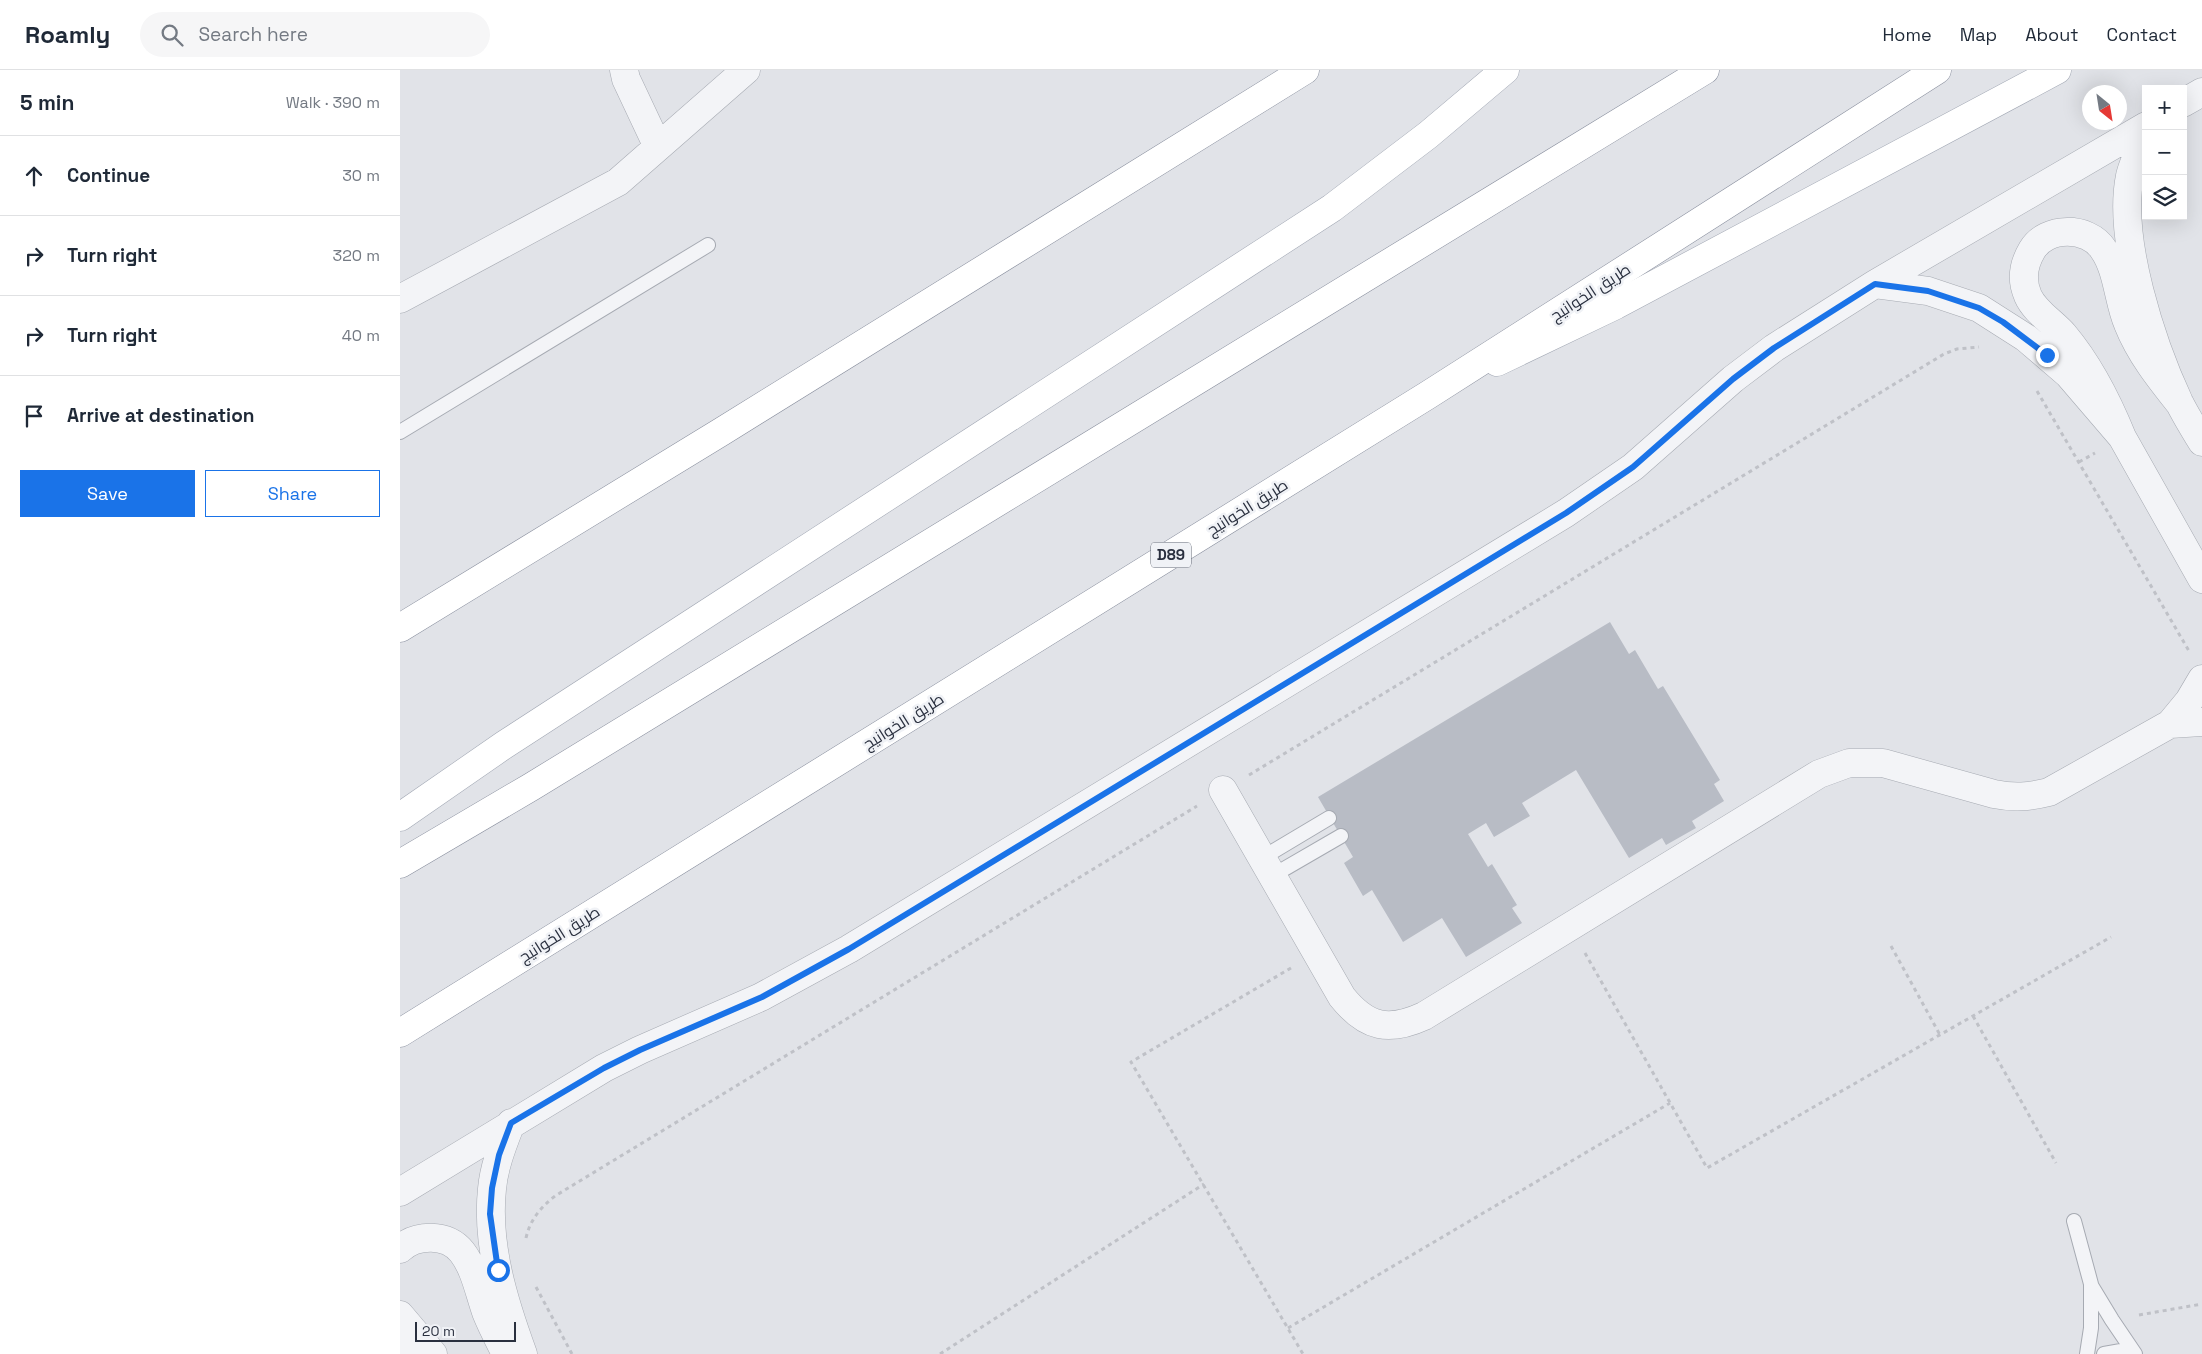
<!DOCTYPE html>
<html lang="en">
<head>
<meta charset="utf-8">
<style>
	:root { --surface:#fff; --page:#f6f6f7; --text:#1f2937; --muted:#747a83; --line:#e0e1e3; --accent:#1a73e8 }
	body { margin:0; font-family:"Space Grotesk",Cairo,sans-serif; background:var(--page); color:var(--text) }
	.controls { position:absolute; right:15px; top:15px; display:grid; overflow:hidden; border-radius:0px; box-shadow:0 5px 20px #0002 }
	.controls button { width:45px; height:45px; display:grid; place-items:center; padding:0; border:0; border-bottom:1px solid var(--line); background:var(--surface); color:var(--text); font:25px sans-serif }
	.compass { position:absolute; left:1682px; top:15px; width:45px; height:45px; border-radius:50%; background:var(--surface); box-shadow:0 5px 20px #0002; rotate:150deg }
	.scale { position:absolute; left:15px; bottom:12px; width:101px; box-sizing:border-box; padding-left:5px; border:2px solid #2a303f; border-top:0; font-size:14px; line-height:18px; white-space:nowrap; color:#2a303f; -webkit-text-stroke:4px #f0f2f6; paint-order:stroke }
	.stop { position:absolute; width:15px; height:15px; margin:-11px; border:4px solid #1a73e8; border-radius:50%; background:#fff }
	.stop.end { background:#1a73e8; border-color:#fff; box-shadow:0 1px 5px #0008 }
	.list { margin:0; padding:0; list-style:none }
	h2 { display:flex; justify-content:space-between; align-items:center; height:65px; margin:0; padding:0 20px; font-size:21px }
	h2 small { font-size:16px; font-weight:400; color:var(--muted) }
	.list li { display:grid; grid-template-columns:32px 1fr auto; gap:15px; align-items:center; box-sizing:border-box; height:80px; padding:0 20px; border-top:1px solid var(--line) }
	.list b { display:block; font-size:19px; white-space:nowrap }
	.list em { font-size:16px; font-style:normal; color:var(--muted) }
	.actions { display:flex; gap:10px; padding:15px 20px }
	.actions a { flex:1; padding:11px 0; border:1px solid var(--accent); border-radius:0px; text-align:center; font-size:18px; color:var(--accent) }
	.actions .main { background:var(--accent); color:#fff }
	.icon { flex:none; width:28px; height:28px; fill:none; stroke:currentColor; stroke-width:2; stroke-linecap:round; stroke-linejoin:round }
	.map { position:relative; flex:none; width:1802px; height:1284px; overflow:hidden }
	header { display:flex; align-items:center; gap:30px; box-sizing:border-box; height:70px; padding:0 25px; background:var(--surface); border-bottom:1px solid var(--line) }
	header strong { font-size:24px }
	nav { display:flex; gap:28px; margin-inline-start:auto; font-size:18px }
	.search { width:350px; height:45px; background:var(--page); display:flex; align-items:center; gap:12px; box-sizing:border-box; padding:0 18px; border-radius:28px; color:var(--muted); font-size:19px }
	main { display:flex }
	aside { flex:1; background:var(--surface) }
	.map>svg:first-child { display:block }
</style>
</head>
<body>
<header>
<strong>Roamly</strong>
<div class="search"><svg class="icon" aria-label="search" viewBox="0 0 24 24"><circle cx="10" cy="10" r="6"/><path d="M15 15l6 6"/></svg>Search here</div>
<nav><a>Home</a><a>Map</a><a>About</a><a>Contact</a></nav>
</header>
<main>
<aside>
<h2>5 min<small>Walk · 390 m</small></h2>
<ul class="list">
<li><svg class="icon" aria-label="ahead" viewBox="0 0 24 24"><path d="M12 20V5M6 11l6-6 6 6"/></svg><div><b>Continue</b></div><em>30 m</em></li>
<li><svg class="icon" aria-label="right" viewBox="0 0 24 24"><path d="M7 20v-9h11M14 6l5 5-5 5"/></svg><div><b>Turn right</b></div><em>320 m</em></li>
<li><svg class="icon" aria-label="right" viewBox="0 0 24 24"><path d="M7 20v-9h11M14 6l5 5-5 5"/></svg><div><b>Turn right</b></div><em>40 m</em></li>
<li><svg class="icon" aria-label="arrive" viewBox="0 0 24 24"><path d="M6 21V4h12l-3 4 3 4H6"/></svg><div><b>Arrive at destination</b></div></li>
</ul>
<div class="actions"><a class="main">Save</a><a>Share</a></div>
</aside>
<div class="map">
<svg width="1802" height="1284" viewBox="0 0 1802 1284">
	<rect width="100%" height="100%" fill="#e1e3e8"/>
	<!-- building -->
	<path fill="#b8bcc5" d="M1210,552L1229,584L1235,580L1258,619L1263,616L1320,710L1314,714L1324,731L1292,751L1296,758L1266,775L1262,768L1229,788L1176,700L1122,733L1130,746L1094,767L1086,753L1068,764L1088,797L1092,794L1117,835L1112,838L1122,853L1066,887L1042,848L1003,872L972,820L963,826L944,793L953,787L918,727Z"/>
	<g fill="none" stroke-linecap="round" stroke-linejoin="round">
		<defs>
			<path id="service" d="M0,362L308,175
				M862,788L929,748
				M872,806L941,766
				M1674,1151L1691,1214V1258L1687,1284
				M1692,1217L1712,1250L1735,1284
				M1704,1284L1721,1281L1735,1284"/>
			<path id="minor" d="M224,0L226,9L258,77
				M1783,33L1802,22
				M1746,67C1740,79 1733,93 1730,106C1717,169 1752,274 1779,332C1786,346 1794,359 1802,372
				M1475,214L1528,221L1579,238L1626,268L1668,304L1722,367L1802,509
				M0,229L218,112L346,0
				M1722,367C1707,330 1690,296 1664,265C1654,253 1635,242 1628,226C1621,210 1623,195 1632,180C1646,156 1688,156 1703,179C1718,200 1718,231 1728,254C1740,284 1760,309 1780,334
				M1770,654L1802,652
				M823,720L942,927C967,958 989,962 1024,946L1419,704L1449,693H1483L1594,724C1614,728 1629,727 1649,722L1770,654L1789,631L1802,609
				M111,1053C103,1074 94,1096 92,1119C86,1175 104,1232 123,1284
				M0,1122L204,998L240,980L361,927L449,879L1166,443L1233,397L1333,309L1374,278L1475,214L1746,56
				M0,1179C16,1164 47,1163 62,1182C75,1199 79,1222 86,1242C92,1257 99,1270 106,1284
				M0,1245L33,1284
				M0,1280L4,1284"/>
			<path id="primary" d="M1097,292L1216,235L1657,0
				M0,747L104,675L932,138L1028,65L1105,0"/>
			<path id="trunk" d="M0,558L321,362L905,0
				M0,794L131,717L1305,0
				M0,963L1028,325L1537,0"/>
		</defs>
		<!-- service casing -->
		<use href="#service" stroke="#a6aab2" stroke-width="16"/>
		<!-- minor casing -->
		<use href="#minor" stroke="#a6aab2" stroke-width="29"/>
		<!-- primary casing -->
		<use href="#primary" stroke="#a1a7b3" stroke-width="29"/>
		<!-- trunk casing -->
		<use href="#trunk" stroke="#898f9e" stroke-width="29"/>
		<!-- path -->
		<path stroke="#bfc1c7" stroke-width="3" stroke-dasharray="4 4" stroke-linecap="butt" d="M1637,321L1789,581
			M1679,392L1695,383
			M849,705L1544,284L1557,279L1579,277
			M1491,876L1540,965
			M1185,883L1307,1098L1711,867
			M891,898L731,992L903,1284
			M1573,946L1656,1093
			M126,1168C130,1150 140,1138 155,1126L797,736
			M136,1217L172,1284
			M1739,1245L1802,1234
			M888,1258L1270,1033
			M540,1284L804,1114"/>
		<!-- service -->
		<use href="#service" stroke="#f3f4f7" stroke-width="14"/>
		<!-- minor -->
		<use href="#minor" stroke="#f3f4f7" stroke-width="28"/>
		<!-- primary -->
		<use href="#primary" stroke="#fff" stroke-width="28"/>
		<!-- trunk -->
		<use href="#trunk" stroke="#fff" stroke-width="28"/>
	</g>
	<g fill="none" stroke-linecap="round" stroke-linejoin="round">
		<!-- route -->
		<path stroke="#1a73e8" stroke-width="6" d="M98,1200L90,1144L92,1118L99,1085L111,1053L204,998L240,980L362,927L449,879L1166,443L1233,397L1333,309L1374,278L1475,214L1528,221L1579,238L1603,252L1647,285"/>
	</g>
	<g text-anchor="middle" stroke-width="5" stroke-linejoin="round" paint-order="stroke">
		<!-- shield labels -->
		<rect fill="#f0f2f6" stroke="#656a76" stroke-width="1" x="751" y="472.5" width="40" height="25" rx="4"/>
		<g font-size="15" font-weight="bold" fill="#2a303f">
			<text x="771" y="490">D89</text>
		</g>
		<!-- street labels -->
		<g font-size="16" fill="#2a303f" stroke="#f0f2f6">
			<text transform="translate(1190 222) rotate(-33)" y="6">طريق الخوانيج</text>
			<text transform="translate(847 437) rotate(-32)" y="6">طريق الخوانيج</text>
			<text transform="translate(503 651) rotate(-32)" y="6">طريق الخوانيج</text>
			<text transform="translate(159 864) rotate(-32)" y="6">طريق الخوانيج</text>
		</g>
	</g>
</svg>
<div class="controls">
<button>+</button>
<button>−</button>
<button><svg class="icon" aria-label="layers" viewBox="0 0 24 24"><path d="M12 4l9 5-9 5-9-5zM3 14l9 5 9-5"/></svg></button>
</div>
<svg class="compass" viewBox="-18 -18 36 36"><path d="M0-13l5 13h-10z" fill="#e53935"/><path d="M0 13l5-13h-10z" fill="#747a83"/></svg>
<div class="scale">20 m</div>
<div class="stop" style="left:98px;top:1200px"></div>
<div class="stop end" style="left:1647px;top:285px"></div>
</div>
</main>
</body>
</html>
